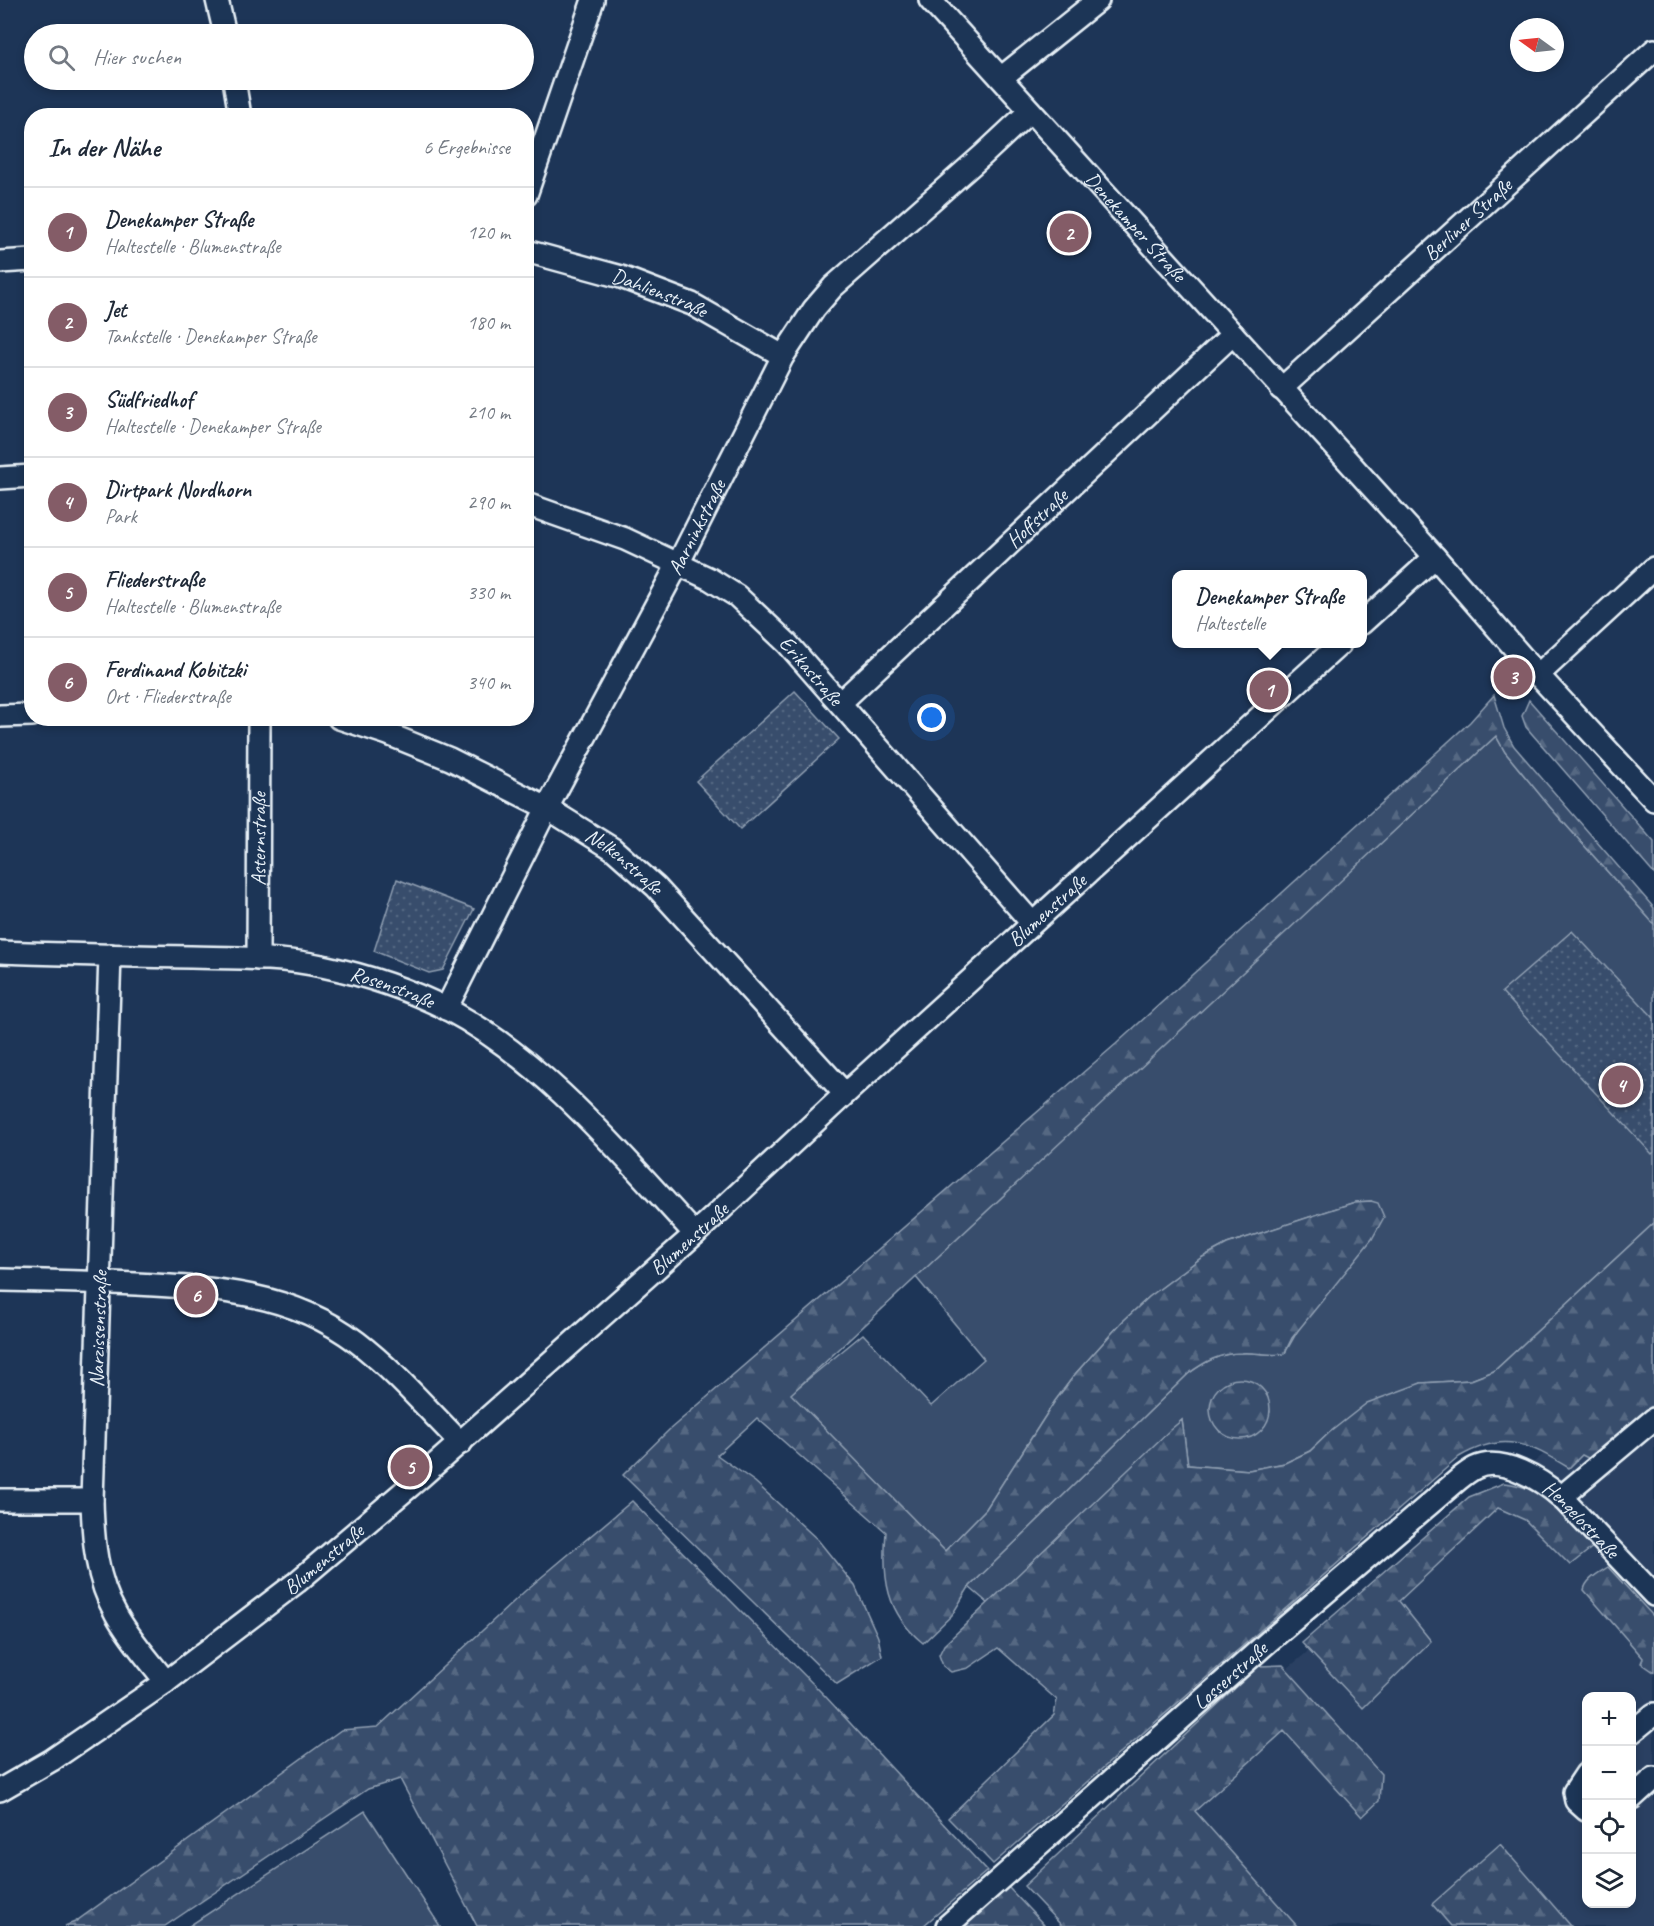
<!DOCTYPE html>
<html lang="de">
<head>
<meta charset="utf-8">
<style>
	:root { --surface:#fff; --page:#f6f6f7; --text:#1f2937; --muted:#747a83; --line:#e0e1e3; --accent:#845c67 }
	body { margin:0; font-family:Caveat,sans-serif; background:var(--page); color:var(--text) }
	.controls { position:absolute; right:18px; bottom:18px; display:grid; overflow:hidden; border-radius:12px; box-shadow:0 3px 9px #0003 }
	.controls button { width:54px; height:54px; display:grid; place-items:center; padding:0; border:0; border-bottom:2px solid var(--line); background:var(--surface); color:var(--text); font:30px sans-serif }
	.compass { position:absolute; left:1510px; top:18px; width:54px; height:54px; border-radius:50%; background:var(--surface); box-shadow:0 3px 9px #0003; rotate:285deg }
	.you { position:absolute; left:932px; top:718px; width:21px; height:21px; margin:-15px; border:4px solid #fff; border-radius:50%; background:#1a73e8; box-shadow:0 0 0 9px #1a73e833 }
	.badge { display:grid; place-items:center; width:39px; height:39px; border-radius:50%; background:var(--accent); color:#fff; font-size:20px; font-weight:700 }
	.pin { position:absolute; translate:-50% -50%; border:3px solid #fff; box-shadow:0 2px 6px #0006 }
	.popup { position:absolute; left:1172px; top:570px; width:195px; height:78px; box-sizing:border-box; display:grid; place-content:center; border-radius:12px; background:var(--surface); filter:drop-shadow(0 2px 4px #0005); font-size:20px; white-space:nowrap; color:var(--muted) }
	.popup b { font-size:22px; color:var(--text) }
	.popup::after { content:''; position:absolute; left:50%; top:100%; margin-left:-12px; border:12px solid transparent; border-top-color:var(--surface) }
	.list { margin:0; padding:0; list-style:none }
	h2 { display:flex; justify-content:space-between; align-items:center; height:78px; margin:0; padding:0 24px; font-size:26px }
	h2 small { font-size:20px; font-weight:400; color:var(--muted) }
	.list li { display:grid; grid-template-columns:39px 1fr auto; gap:18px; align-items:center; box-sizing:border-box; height:90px; padding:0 24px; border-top:2px solid var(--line) }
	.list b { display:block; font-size:22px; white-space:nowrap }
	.list p { margin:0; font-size:20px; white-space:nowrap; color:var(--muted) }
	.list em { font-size:20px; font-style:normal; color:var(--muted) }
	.icon { flex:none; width:33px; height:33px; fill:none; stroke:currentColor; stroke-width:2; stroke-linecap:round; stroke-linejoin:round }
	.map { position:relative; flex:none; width:1654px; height:1926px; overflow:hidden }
	.search { position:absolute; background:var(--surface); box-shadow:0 3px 9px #0003; left:24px; top:24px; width:510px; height:66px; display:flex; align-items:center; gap:15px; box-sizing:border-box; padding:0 21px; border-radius:33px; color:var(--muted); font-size:22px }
	.panel { position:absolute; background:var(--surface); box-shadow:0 3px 9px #0003; left:24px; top:108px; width:510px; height:618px; border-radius:24px }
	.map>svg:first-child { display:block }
</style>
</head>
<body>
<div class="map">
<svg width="1654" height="1926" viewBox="0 0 1654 1926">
	<defs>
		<pattern id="forest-firs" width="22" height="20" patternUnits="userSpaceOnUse" patternTransform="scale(1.5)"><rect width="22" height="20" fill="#374d6c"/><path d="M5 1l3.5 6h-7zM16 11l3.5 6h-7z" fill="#546782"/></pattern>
		<pattern id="park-dots" width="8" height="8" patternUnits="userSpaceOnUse" patternTransform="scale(1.5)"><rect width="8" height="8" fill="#374d6c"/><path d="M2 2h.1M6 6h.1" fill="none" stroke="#546782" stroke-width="1.8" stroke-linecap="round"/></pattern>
	</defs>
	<rect width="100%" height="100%" fill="#1d3557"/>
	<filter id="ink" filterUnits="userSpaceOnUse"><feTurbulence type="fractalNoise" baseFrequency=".0167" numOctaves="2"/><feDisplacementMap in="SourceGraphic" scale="12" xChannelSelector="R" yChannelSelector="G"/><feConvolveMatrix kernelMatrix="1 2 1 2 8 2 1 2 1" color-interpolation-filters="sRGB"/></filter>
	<g filter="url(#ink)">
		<!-- built -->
		<path fill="#2a4162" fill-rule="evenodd" d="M1654,1362V1926H1070L1030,1884ZM1586,1696H1632V1904H1586Z"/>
		<!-- grass -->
		<path fill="#374d6c" stroke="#909fb2" stroke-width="1.5" fill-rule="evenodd" d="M1496,736L1505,752L1550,807L1654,924V1223L1494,1371L1471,1380L1421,1383L1330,1432L1310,1451L1285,1463L1249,1470L1188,1465L1182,1420L989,1604L969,1587L1188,1374C1204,1362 1220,1353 1241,1353C1256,1352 1270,1356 1285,1353L1371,1201L1355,1202L1227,1244L1201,1258L1149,1297L1122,1322L1076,1373L1055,1401L986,1509L945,1551L790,1394L863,1334L931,1406L984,1359L915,1276ZM1267,1394L1270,1412L1220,1432L1212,1419Z
			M365,1811L440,1926H189Z"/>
		<!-- forest -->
		<path fill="url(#forest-firs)" stroke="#909fb2" stroke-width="1.5" d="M1494,695L1504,728L1514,746L1654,908V924L1550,807L1505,752L1496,736L791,1394L945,1551L986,1509L1055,1401L1076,1373L1122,1322L1149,1297L1201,1258L1227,1244L1355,1202L1371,1201L1378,1203L1384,1217L1372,1239L1292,1338L1284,1354C1270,1356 1256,1352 1241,1353C1220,1353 1204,1362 1188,1374L969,1587L952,1615L923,1643C886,1613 882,1578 886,1532L757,1418L717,1455L755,1482L818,1540L855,1586L878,1637L882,1656L837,1684L623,1475L669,1430L1116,1044L1470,722Z
			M1529,700L1654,842V874L1526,727L1522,716Z
			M1654,1223V1404L1590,1459L1582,1455L1569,1468C1528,1443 1504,1431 1459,1457L993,1864L948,1818L1054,1715L1057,1700L998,1648L968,1668L951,1672L943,1666L939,1655L944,1645L1170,1430L1182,1420L1188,1465L1249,1470L1285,1463L1310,1451L1330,1432L1367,1403L1421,1383L1471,1380L1494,1371Z
			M1210 1409a30 30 0 1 1 60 0a30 30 0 1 1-60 0Z
			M1504,1483C1546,1487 1567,1517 1594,1546L1570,1565L1525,1520L1498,1508L1399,1601L1431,1641L1363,1708L1302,1643L1469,1497Z
			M632,1501L825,1696L987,1871L923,1926H477L400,1779L368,1789L165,1926H65L75,1922L341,1730L378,1727L525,1591Z
			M1608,1567L1654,1617V1672L1641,1663L1643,1658L1584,1590C1586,1579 1599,1573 1608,1567Z
			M1283,1665L1381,1774L1379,1801L1362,1817L1284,1731L1195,1811L1297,1926H1062L1024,1886L1259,1666Z
			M1500,1844L1571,1926H1451L1432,1904Z
			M1008,1887L1045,1926H964Z"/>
		<!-- park -->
		<path fill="url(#park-dots)" stroke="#909fb2" stroke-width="1.5" d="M795,691L839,739L740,829L696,781Z
			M397,879L474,909L443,970L429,973L374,951Z
			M1572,931L1654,1018V1152L1652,1154L1502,992Z"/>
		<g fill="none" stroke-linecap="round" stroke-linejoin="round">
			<defs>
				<g id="minor">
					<path d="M217,0L225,34"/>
					<path id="s1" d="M930,0L1435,557L1538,675L1654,800"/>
					<path d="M1001,78L1098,0"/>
					<path d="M234,80L240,116"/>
					<path d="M526,195L593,0"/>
					<path id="s2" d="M526,251L621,277L692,304L783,356"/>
					<path d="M0,262L32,260"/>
					<path id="s3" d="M1281,389L1654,50"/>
					<path d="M0,478L32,476"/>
					<path id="s4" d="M526,504L625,539L710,579L737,596L787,643L1032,923"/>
					<path d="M1362,623L1435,557"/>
					<path d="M1538,675L1654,568"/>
					<path id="s5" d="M840,703L1233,334"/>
					<path d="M0,716L32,715"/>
					<path id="s6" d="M339,718L388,734L450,759L547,808L613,849L656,887L845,1094"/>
					<path id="s7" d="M0,952C64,954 127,956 191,957C234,958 280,957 322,966C365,975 408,989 447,1009C544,1060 621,1154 695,1234"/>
					<path d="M110,955L92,1500C93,1539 96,1579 116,1614C129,1638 149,1660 166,1682"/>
					<path id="s8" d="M258,959L259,718"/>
					<path id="s9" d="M446,1009L547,808L678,564L783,356L814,309L833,287L983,155L1030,111"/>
					<path d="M0,1280C45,1281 91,1282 136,1284C215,1288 291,1292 357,1342C395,1371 427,1409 461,1443"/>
					<path d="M1561,1497L1654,1419"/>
					<path d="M0,1500H92"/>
					<path d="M1632,1732L1654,1714"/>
					<path d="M1586,1774L1574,1792L1576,1801L1586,1810"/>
					<path id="s10" d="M0,1790L52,1760L166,1682L297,1582L422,1476L695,1234L845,1094L1340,644"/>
					<path d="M1632,1798L1654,1778"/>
					<path id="s11" d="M947,1926L1268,1642L1459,1479C1464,1475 1469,1471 1475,1468C1502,1455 1541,1480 1561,1497L1654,1595"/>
				</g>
			</defs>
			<!-- minor casing -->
			<use href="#minor" stroke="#e8f1f8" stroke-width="26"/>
			<!-- minor -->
			<use href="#minor" stroke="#1d3557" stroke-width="21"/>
		</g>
	</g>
	<g text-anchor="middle" stroke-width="6" stroke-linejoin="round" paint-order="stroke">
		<!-- street labels -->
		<g font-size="21" fill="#e8f1f8" stroke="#1d3557">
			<text dy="7" stroke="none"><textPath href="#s3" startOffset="252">Berliner Straße</textPath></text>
			<text dy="7" stroke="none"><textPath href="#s1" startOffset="306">Denekamper Straße</textPath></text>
			<text dy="7" stroke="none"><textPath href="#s2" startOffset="140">Dahlienstraße</textPath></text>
			<text dy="7" stroke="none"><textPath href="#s5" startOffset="270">Hoffstraße</textPath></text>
			<text dy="7" stroke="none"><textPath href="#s9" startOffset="543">Aarninkstraße</textPath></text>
			<text dy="7" stroke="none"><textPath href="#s4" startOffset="336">Erikastraße</textPath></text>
			<text dy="7" stroke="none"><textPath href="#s8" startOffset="120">Asternstraße</textPath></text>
			<text dy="7" stroke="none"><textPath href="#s6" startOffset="321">Nelkenstraße</textPath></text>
			<text dy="7" stroke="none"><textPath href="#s10" startOffset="1370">Blumenstraße</textPath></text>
			<text dy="7" stroke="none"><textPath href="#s7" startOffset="396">Rosenstraße</textPath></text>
			<text dy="7" stroke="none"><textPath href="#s10" startOffset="884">Blumenstraße</textPath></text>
			<text transform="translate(98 1329) rotate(-88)" y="7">Narzissenstraße</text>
			<text dy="7" stroke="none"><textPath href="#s11" startOffset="824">Hengelostraße</textPath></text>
			<text dy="7" stroke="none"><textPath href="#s10" startOffset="398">Blumenstraße</textPath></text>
			<text dy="7" stroke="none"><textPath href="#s11" startOffset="378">Losserstraße</textPath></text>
		</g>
	</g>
</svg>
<div class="controls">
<button>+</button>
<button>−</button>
<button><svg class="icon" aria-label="locate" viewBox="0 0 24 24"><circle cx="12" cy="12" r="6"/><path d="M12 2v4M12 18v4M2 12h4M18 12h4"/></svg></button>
<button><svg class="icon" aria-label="layers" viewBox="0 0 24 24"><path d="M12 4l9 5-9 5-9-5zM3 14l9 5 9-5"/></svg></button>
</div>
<svg class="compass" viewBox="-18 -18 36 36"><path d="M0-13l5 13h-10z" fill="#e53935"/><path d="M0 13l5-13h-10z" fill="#747a83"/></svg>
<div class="you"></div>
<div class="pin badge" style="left:1269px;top:690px">1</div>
<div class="popup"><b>Denekamper Straße</b>Haltestelle</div>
<div class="pin badge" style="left:1069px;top:233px">2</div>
<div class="pin badge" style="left:1513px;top:677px">3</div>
<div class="pin badge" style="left:1621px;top:1085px">4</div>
<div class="pin badge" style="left:410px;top:1467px">5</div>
<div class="pin badge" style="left:196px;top:1295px">6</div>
<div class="search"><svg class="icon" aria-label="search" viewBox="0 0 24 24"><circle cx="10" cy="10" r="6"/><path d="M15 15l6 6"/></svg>Hier suchen</div>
<section class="panel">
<h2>In der Nähe<small>6 Ergebnisse</small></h2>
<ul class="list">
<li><span class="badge">1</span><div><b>Denekamper Straße</b><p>Haltestelle · Blumenstraße</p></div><em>120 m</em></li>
<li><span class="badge">2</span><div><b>Jet</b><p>Tankstelle · Denekamper Straße</p></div><em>180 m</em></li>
<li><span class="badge">3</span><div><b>Südfriedhof</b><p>Haltestelle · Denekamper Straße</p></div><em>210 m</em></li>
<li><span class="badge">4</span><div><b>Dirtpark Nordhorn</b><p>Park</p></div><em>290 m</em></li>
<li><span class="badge">5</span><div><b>Fliederstraße</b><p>Haltestelle · Blumenstraße</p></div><em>330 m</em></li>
<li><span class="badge">6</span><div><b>Ferdinand Kobitzki</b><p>Ort · Fliederstraße</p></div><em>340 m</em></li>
</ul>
</section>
</div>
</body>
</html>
